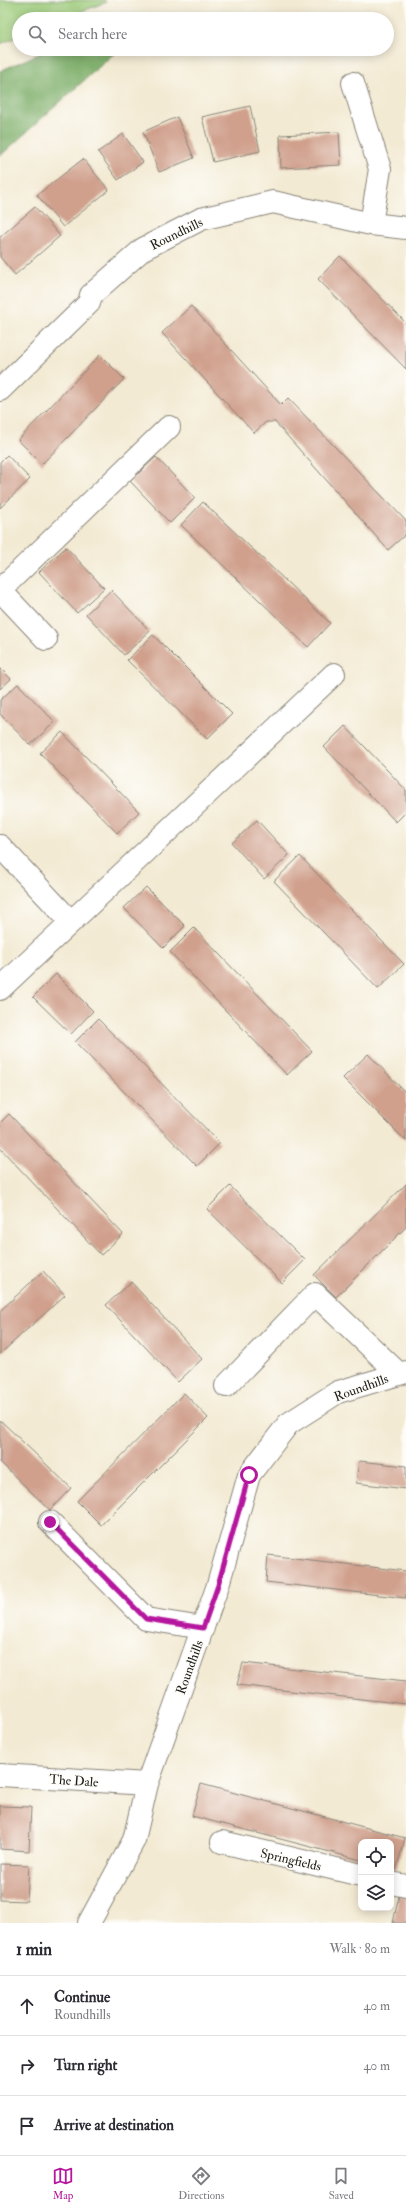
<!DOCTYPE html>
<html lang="en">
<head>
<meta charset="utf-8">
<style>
	:root { --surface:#fff; --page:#f2f2f3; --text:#2b2b33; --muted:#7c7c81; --line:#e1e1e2; --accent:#b5179e }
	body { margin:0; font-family:"IM FELL Double Pica",serif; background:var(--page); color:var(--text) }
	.controls { position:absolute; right:12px; bottom:12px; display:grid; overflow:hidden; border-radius:8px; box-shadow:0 2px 10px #0003 }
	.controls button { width:36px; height:36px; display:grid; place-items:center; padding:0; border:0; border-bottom:1px solid var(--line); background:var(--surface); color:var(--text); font:20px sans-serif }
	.stop { position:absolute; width:12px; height:12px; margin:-9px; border:3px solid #b5179e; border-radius:50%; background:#fff }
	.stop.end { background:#b5179e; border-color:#fff; box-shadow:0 1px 4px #0008 }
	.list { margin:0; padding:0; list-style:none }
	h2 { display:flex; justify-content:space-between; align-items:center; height:52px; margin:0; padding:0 16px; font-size:17px }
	h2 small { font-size:13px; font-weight:400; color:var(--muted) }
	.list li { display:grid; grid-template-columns:26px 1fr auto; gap:12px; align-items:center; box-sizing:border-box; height:60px; padding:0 16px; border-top:1px solid var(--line) }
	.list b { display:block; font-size:15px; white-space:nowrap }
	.list p { margin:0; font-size:13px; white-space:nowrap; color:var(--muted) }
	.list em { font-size:13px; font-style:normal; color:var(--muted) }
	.icon { flex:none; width:22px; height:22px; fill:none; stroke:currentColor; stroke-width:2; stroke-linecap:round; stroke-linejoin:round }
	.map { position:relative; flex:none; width:406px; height:1923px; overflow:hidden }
	.search { position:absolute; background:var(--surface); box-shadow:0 2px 10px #0003; left:12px; right:12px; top:12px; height:44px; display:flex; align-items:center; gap:10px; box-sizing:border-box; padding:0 14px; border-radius:22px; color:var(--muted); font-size:15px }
	.sheet { height:232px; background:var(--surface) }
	nav { display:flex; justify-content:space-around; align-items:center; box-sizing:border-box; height:56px; border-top:1px solid var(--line); background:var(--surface); font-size:11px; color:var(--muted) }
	nav a { display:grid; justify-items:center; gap:2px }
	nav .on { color:var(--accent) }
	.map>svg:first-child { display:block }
</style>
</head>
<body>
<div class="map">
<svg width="406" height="1923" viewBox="0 0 406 1923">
	<rect width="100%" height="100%" fill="#fdfcf7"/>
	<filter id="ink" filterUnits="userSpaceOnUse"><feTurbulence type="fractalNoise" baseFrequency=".025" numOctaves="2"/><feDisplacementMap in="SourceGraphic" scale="8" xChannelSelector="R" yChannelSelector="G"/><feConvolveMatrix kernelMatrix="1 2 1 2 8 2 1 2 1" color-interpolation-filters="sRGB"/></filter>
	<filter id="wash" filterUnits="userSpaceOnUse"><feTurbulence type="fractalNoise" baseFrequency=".012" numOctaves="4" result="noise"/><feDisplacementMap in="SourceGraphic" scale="16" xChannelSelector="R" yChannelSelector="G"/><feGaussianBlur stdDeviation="0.9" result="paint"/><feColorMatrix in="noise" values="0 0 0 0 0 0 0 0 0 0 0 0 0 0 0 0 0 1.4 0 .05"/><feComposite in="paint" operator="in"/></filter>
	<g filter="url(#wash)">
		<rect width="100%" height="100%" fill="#f3ead3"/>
		<!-- green -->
		<path fill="#9cca79" stroke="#5c734a" d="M0,0H105L106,2L62,19H19V36L0,44Z"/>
		<!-- forest -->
		<path fill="#7dae69" stroke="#4c6542" d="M50,49H119L0,156V71Z"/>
		<g id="blocks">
			<!-- building -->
			<path fill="#d0a08d" d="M250,106L260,151L213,162L202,117Z
				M177,117L194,158L159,172L143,132Z
				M339,132L341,165L281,168L280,135Z
				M123,134L143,162L118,180L98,152Z
				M83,159L109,190L63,227L37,195Z
				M35,207L60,236L15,275L0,257V237Z
				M340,256L406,323V369L318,279Z
				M191,306L281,405L288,398L406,521V534L388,550L275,422H266L254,433L162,333Z
				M100,355L124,379L42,464L18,440Z
				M7,455L30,479L0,508V462Z
				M156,457L195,498L170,523L130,481Z
				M203,502L330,623L308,647L181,525Z
				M66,547L104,588L77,613L39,572Z
				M111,590L150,631L124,655L86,614Z
				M153,635L232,714L207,739L127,660Z
				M0,668L11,679L0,689Z
				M18,684L55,722L30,745L0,714V700Z
				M345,726L406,790V812L396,822L324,747Z
				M62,732L139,812L117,833L40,753Z
				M257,820L289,855L264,879L232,843Z
				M300,856L404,964L378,989L274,881Z
				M146,887L185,926L163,948L124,908Z
				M194,928L312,1051L287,1075L170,952Z
				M56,974L93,1011L71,1034L33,997Z
				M98,1019L220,1143L197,1166L75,1042Z
				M368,1054L406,1093V1141L343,1078Z
				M9,1114L123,1234L101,1255L0,1148V1123Z
				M406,1184V1227L336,1297L314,1275Z
				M230,1186L305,1260L282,1283L207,1209Z
				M43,1271L65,1295L0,1354V1311Z
				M131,1282L202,1359L178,1382L106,1305Z
				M184,1393L208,1418L101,1525L77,1501Z
				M0,1420L71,1488L50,1510L0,1462Z
				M359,1461L406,1466V1489L356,1483Z
				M268,1555L406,1571V1598L266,1582Z
				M243,1663L406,1681V1704L237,1685Z
				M201,1784L405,1838L396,1870L391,1868V1842H361V1860L192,1816Z
				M0,1806L31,1807L29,1851L0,1849Z
				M0,1864L29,1865L27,1901L0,1900Z
				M399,1896L406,1898V1923H393Z"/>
		</g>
	</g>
	<g filter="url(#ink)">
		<use href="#blocks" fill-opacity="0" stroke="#888378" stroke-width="1"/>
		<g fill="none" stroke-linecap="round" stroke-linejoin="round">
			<defs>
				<path id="minor" d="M353,83L380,169L371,224
					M0,390L89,303L91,295L143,249L201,219L273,202L371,224L406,228
					M0,590L169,427
					M0,590L46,639
					M0,846L71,922
					M0,989L334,674
					M226,1386L315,1294L398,1373
					M50,1522L146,1619L203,1628
					M0,1775L147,1784
					M222,1842L361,1875
					M391,1883L406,1886
					M89,1923L134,1840L147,1784L218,1585L249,1475L288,1424L338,1392L406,1372"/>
			</defs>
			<!-- minor casing -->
			<use href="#minor" stroke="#888378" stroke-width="24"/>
			<!-- minor -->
			<use href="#minor" stroke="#fff" stroke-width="22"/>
		</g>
	</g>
	<g fill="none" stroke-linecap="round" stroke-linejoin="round" filter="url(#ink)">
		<!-- route -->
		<path stroke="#b5179e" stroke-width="5" d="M50,1522L146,1619L203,1628L218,1585L249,1475"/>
	</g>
	<g text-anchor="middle" stroke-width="3" stroke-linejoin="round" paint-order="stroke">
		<!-- street labels -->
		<g font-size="13" fill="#1c1c1c" stroke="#fdfcf7">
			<text transform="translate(176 233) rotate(-26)" y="5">Roundhills</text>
			<text transform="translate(361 1387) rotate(-20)" y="5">Roundhills</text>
			<text transform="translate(189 1667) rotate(-70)" y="5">Roundhills</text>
			<text transform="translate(74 1780) rotate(4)" y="5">The Dale</text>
			<text transform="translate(291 1859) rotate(13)" y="5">Springfields</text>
		</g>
	</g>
</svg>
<div class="controls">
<button><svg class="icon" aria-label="locate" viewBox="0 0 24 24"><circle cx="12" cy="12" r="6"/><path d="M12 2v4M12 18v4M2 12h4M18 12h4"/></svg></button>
<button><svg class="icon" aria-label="layers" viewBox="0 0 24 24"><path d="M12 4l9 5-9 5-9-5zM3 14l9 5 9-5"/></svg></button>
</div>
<div class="stop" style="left:249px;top:1475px"></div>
<div class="stop end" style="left:50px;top:1522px"></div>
<div class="search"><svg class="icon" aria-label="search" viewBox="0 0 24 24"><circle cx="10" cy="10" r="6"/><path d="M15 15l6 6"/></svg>Search here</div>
</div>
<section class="sheet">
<h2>1 min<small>Walk · 80 m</small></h2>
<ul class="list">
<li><svg class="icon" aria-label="ahead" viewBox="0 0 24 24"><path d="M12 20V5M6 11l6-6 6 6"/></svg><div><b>Continue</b><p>Roundhills</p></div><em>40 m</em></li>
<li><svg class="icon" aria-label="right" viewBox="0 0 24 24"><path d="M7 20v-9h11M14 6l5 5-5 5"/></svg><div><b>Turn right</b></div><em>40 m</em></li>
<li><svg class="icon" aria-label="arrive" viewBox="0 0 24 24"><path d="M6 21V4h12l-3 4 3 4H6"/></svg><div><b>Arrive at destination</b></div></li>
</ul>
</section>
<nav>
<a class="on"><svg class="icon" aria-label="map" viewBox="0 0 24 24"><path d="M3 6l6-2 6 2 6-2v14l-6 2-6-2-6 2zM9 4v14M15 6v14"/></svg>Map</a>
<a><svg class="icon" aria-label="directions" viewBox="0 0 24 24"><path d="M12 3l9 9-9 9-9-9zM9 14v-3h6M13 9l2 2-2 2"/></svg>Directions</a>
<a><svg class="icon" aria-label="saved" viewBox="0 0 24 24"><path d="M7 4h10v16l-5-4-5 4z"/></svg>Saved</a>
</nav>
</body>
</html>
